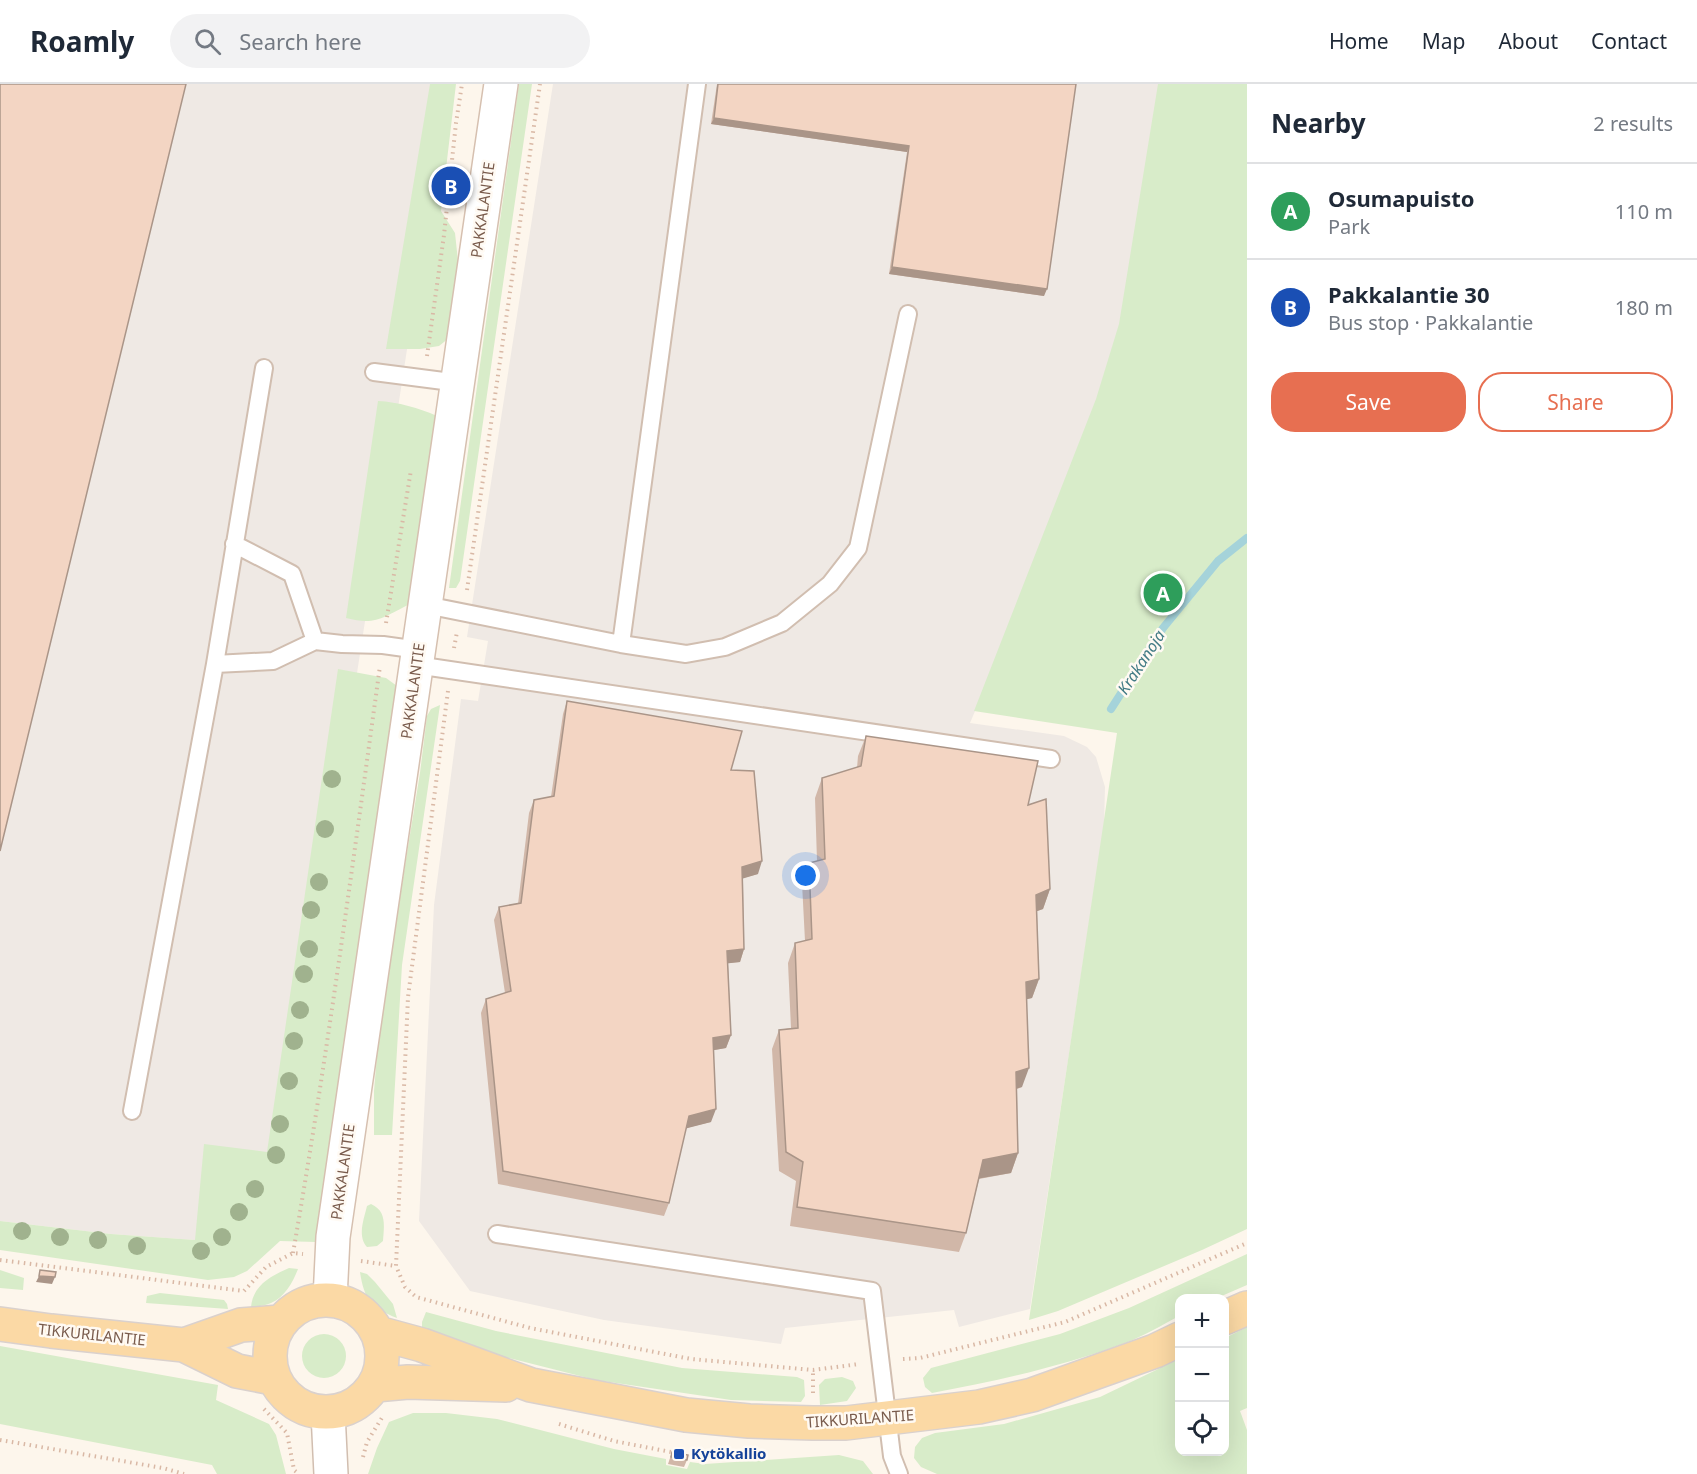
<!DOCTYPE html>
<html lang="en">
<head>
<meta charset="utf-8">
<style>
	:root { --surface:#fff; --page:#f2f2f3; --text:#1f2937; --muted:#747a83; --line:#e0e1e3; --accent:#e76f51 }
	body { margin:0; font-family:"Noto Sans",sans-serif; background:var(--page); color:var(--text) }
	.controls { position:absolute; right:18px; bottom:18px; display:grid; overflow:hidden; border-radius:12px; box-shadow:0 6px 24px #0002 }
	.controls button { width:54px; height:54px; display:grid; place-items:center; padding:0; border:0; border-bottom:2px solid var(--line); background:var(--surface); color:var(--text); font:30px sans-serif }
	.you { position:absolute; left:806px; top:792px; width:21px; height:21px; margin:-15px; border:4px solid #fff; border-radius:50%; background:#1a73e8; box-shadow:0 0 0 9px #1a73e833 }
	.badge { display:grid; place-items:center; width:39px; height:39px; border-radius:50%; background:var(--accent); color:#fff; font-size:20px; font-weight:700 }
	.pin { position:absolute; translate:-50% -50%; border:3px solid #fff; box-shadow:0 2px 6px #0006 }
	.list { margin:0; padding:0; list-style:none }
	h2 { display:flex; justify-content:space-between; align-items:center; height:78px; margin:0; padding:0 24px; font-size:26px }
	h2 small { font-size:20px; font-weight:400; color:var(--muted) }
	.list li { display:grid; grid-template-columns:39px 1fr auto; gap:18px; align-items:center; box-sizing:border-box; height:96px; padding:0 24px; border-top:2px solid var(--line) }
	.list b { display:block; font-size:22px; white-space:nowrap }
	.list p { margin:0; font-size:20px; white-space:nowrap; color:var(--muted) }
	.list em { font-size:20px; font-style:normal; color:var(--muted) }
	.actions { display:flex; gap:12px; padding:18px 24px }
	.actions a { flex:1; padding:14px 0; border:2px solid var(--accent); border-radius:24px; text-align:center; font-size:21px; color:var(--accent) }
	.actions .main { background:var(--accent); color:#fff }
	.icon { flex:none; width:33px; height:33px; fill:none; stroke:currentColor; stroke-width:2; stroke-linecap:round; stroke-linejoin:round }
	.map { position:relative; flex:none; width:1247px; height:1390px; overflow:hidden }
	header { display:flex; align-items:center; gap:36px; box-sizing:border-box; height:84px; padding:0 30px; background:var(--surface); border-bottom:2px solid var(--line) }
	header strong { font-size:28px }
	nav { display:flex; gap:33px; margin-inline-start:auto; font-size:21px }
	.search { width:420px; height:54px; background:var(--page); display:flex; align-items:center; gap:15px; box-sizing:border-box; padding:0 21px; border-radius:33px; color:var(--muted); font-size:22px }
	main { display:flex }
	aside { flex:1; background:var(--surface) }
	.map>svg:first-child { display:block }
</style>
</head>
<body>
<header>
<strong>Roamly</strong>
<div class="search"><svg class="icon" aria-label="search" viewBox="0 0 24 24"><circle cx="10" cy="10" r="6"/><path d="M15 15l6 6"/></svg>Search here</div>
<nav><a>Home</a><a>Map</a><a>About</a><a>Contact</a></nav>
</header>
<main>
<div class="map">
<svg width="1247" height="1390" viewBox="0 0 1247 1390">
	<rect width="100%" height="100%" fill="#fdf6ec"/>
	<!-- industrial -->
	<path fill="#efe9e4" d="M0,0H448L275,1120L195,1156L111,1150L0,1137Z
		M553,0H1241L970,639L1064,652L1087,663L1096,673L1105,703L1104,741L1030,1225L959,1243L954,1226L785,1244L781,1260L604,1236L470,1207L419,1137L434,821L461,615L478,617L488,557L467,553Z"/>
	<!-- green -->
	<path fill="#d8ecc9" d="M430,0H456L441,127L455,149L458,177L455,238L449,254L439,262L420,265H386Z
		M519,0H532L460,497L456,504H449Z
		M1158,0H1247V1145L1202,1166L1058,1227L1029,1236L1117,649L974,627L1096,315L1119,240Z
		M378,317C398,318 419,324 437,332L410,520C383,533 376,542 346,534Z
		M338,585L386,594L397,602L316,1158L280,1157L247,1187L234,1193L208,1196L0,1166V1137L111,1150L195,1156L204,1060L267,1068Z
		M440,621L402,881L392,1051H374V1007L380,936L420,689L427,632L431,625Z
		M371,1120C387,1127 384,1142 383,1157L377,1162L367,1163C357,1152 364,1135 367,1122Z
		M1247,1170V1201L1217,1214H1180L1179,1232C1162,1241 1144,1252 1125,1259C1063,1282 998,1297 932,1309L925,1303L923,1294L931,1284L1060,1250L1129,1224Z
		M289,1184L298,1185C293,1198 285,1213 271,1219C265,1222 258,1222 251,1223C253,1201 271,1192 289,1184Z
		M0,1186L24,1194L23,1206L0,1204Z
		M360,1188L367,1190L375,1198L393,1220L397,1234C372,1224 364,1216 360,1188Z
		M160,1209L224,1216L227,1220L228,1225L146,1219L147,1212Z
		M426,1228L496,1247L682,1284L797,1293L804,1296L805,1312L801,1318L731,1316L596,1296L422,1252V1238Z
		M1247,1243V1324L1240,1327L1247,1346V1390H937L921,1383L914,1374L915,1363L922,1354L935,1349L1004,1340L1100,1313L1179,1275L1180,1368H1224L1225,1254Z
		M302 1272a22 22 0 1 1 44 0a22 22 0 1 1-44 0Z
		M0,1262L218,1301L216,1316L269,1340L276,1351L286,1390H217L212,1381L0,1340Z
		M842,1293L853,1297L856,1304L847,1317L820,1321L819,1301L825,1295Z
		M413,1329H446L497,1335L614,1365L666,1375V1381L687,1385L690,1378L705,1380L839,1371L863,1377L873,1390H368L377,1364L389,1338Z"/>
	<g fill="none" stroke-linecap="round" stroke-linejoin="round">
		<!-- stream -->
		<path stroke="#a5d3da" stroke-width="8" d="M1111,625L1163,544L1218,477L1247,454"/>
		<defs>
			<path id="lane" d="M374,288L459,299
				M234,460L292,490L315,557
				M426,521L621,560L686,570L725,563L782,539L830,500L858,464L908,230
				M621,560L697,0
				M215,580L273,577L315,557L342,560L383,561L419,566
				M416,581L1051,675
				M132,1027L215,580L264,284
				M497,1150L872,1207L892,1372L899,1390"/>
			<path id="street" d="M328,1329L331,1390"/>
			<path id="secondary" d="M330,1215L333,1153L501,0"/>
			<path id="primary" d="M270 1272a56 56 0 1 1 112 0a56 56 0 1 1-112 0Z
				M1224,1234L1247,1224
				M0,1240L51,1247L184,1261L237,1287L273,1294
				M378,1249L422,1261L531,1301L686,1331L749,1337L813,1339H846L979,1323L1032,1311L1155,1267L1180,1255
				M184,1261L241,1241L280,1238
				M375,1301L408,1298L506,1301"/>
		</defs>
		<!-- lane casing -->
		<use href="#lane" stroke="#d1beb0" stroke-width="20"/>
		<!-- street casing -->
		<use href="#street" stroke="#d1beb0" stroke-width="36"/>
		<!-- secondary casing -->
		<use href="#secondary" stroke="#d6c0b0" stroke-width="36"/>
		<!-- primary casing -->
		<use href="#primary" stroke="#dad1cd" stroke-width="36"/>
		<!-- path -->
		<path stroke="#d9b8a5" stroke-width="4" stroke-dasharray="1.5 4.5" stroke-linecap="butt" d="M427,272L444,151L456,39L462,0
			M467,506L540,0
			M386,539L411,386
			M454,564L457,548
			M448,607L408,913L396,1182L405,1203L416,1213L530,1244L691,1275L813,1286L859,1280
			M293,1169C327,974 353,778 380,582
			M0,1176L244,1207L266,1183L293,1169L303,1170
			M361,1177L396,1182
			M903,1275L920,1274L1065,1238L1247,1159
			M813,1309V1286
			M264,1325L287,1349L294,1386L299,1390
			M559,1340L614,1357L676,1369
			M0,1356L163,1384L184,1390
			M684,1370L706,1372L739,1369
			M363,1373L367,1358L383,1332"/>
		<!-- lane -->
		<use href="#lane" stroke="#fff" stroke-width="16"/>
		<!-- street -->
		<use href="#street" stroke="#fff" stroke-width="33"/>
		<!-- secondary -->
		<use href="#secondary" stroke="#fff" stroke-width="33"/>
		<!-- primary -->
		<use href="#primary" stroke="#fbd9a5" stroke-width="33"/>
	</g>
	<!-- trees -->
	<g fill="#a0b28e">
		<circle cx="332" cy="695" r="9"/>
		<circle cx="325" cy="745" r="9"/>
		<circle cx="319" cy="798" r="9"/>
		<circle cx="311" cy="826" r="9"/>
		<circle cx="309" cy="865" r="9"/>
		<circle cx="304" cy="890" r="9"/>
		<circle cx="300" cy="926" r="9"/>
		<circle cx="294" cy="957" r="9"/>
		<circle cx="289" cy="997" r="9"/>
		<circle cx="280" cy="1040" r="9"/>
		<circle cx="276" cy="1071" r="9"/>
		<circle cx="255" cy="1105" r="9"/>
		<circle cx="239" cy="1128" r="9"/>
		<circle cx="22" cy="1147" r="9"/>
		<circle cx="60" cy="1153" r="9"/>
		<circle cx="222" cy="1153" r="9"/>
		<circle cx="98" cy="1156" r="9"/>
		<circle cx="137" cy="1162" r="9"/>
		<circle cx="201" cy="1167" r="9"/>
	</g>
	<!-- wall -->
	<path fill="#d1b7a8" d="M717,0H1076L1044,212L889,190L907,68L711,40Z
		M567,617L731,686L758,790L743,794L744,865L740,878L728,879L731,951L726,964L714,966L711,1038L686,1044L669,1119L664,1132L498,1100L481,929L486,915L505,909L494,836L499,823L518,820L529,729L534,716L551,713L563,630Z
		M866,652L1028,721L1050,805L1043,825L1037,827L1039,895L1032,914L1027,915L1022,1003L1017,1005L1018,1069L1011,1089L979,1095L966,1149L959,1168L790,1142L796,1097L779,1087L772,965L779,946L791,944L788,879L795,859L805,857L802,799L809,779L817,777L815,714L822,694L857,684L858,672Z
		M672,1368L687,1376L684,1383L668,1380Z"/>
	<!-- shaded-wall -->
	<path fill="#aa9588" d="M714,34L909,62L907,68L711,40Z
		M892,183L1047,205L1044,212L889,190Z
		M762,777L758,790L738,796L742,783Z
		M1050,805L1043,825L1029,830L1036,811Z
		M744,865L740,878L722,880L727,867Z
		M1039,895L1032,914L1019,917L1026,898Z
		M731,951L726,964L709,967L713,954Z
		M1029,984L1022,1003L1009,1007L1016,988Z
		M716,1025L711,1038L684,1045L689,1032Z
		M1018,1069L1011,1089L976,1095L983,1076Z
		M39,1192L55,1193L52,1200L36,1198Z"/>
	<!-- building -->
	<path fill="#f3d5c3" stroke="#aa9588" stroke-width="1.5" d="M0,0H186L0,767Z
		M718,0H1076L1047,205L892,183L909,62L714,34Z
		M567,617L742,647L731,686L754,687L762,777L742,783L744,865L727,867L731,951L713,954L716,1025L689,1032L669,1119L503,1087L486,915L511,907L499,823L521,819L534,716L554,712Z
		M866,652L1038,677L1028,721L1046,715L1050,805L1036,811L1039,895L1026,898L1029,984L1016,988L1018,1069L983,1076L966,1149L797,1123L803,1078L786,1068L779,946L798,944L795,859L812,855L809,779L825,775L822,694L861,682Z
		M40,1186L56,1188L55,1193L39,1192Z
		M672,1368L688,1371L687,1376L671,1373Z"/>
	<!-- markers -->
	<rect fill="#1a4fb4" stroke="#fffaf3" stroke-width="2" x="673" y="1364" width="12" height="12" rx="3"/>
	<g text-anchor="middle" stroke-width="5" stroke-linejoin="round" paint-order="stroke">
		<!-- street labels -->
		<g font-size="15" fill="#7a5c4d" stroke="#fffaf3">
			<text transform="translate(483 126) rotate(-82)" y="5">PAKKALANTIE</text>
			<text transform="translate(413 607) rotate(-82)" y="5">PAKKALANTIE</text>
			<text transform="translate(343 1088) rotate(-82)" y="5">PAKKALANTIE</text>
			<text transform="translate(92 1251) rotate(6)" y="5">TIKKURILANTIE</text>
			<text transform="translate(860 1335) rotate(-4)" y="5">TIKKURILANTIE</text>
		</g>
		<!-- transit labels -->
		<g font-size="15" font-weight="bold" fill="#164399" stroke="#fffaf3" text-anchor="start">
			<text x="691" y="1375">Kytökallio</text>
		</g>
		<!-- water labels -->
		<g font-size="16" font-style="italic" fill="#437c86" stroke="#fffaf3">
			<text transform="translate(1141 578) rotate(-57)" y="6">Krakanoja</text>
		</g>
	</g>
</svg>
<div class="controls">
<button>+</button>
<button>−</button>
<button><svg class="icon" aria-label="locate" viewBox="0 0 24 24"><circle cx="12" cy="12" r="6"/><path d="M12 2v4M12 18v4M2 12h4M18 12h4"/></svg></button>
</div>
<div class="you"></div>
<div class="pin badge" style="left:1163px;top:509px;background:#2e9e5b">A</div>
<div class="pin badge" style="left:451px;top:102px;background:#1a4fb4">B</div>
</div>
<aside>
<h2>Nearby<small>2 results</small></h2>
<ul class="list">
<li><span class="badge" style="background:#2e9e5b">A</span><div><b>Osumapuisto</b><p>Park</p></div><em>110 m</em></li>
<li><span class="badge" style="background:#1a4fb4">B</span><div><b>Pakkalantie 30</b><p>Bus stop · Pakkalantie</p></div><em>180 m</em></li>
</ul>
<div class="actions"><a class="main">Save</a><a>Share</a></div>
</aside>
</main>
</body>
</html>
